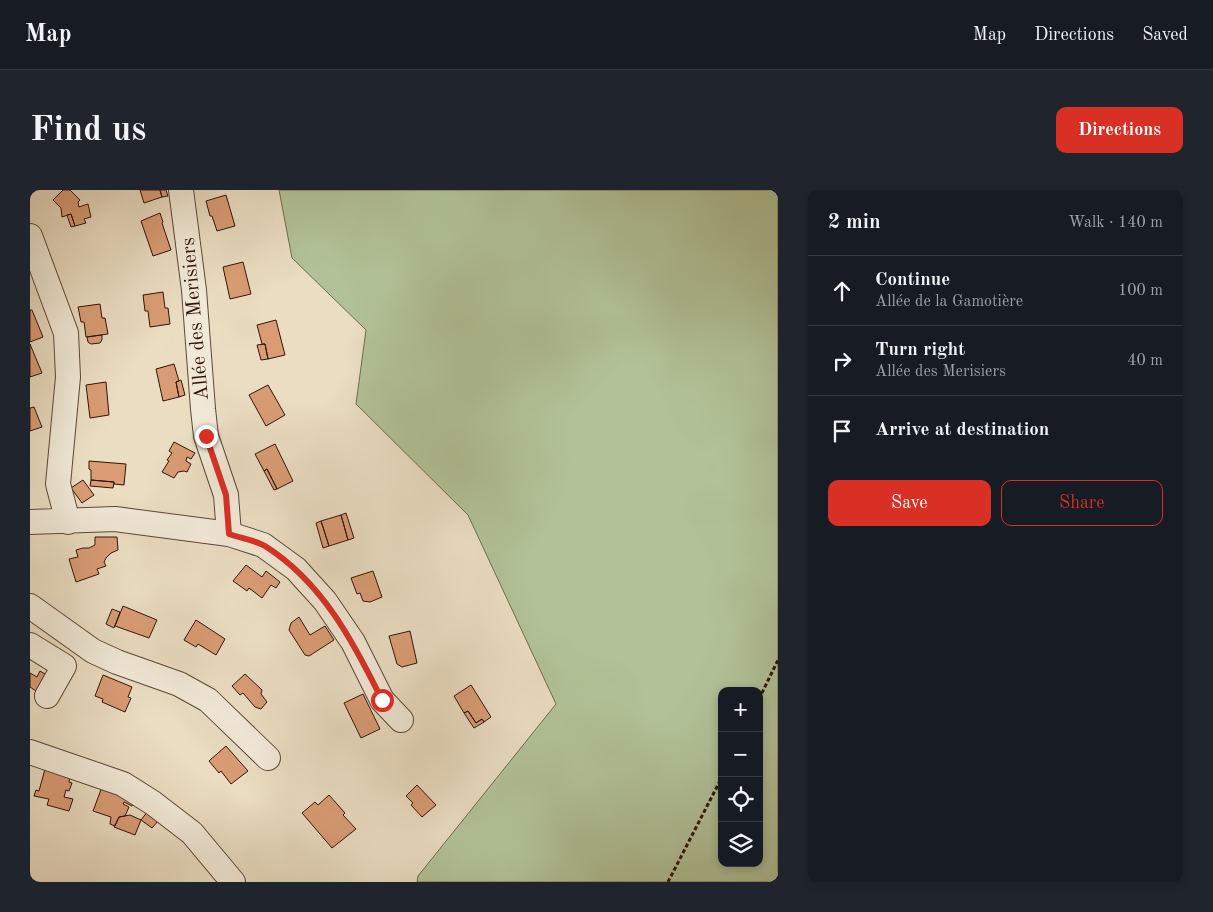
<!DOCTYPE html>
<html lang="en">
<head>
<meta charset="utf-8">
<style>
	:root { --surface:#171b24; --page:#20242c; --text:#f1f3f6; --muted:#9ea1a6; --line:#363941; --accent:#d93025 }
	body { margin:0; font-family:"Old Standard TT",serif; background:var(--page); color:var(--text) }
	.controls { position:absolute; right:15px; bottom:15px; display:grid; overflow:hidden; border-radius:10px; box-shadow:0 2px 8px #0003 }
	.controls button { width:45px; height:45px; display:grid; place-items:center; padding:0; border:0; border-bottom:1px solid var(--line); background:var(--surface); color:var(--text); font:25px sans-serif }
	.stop { position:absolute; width:15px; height:15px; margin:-11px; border:4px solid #d93025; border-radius:50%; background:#fff }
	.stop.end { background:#d93025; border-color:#fff; box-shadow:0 1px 5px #0008 }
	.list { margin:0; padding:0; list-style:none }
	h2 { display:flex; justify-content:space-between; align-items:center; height:65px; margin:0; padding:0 20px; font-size:21px }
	h2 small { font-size:16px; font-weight:400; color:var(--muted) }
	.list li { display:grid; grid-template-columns:32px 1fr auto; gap:15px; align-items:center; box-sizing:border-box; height:70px; padding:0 20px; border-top:1px solid var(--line) }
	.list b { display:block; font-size:19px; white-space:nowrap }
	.list p { margin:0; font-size:16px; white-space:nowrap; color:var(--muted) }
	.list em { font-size:16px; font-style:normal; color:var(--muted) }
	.actions { display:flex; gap:10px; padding:15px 20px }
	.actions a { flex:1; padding:11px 0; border:1px solid var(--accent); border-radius:10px; text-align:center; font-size:18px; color:var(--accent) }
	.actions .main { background:var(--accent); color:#fff }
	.icon { flex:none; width:28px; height:28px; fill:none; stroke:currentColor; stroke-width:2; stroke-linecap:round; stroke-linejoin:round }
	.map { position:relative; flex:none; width:748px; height:692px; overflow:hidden; border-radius:10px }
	header { display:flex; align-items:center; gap:30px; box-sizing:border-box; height:70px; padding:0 25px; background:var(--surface); border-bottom:1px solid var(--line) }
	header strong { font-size:24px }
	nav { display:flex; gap:28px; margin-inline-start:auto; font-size:18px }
	.intro { display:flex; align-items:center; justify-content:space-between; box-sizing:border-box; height:120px; padding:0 30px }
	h1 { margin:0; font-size:35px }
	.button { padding:12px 22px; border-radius:10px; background:var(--accent); color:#fff; font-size:18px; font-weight:700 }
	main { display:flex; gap:30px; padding:0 30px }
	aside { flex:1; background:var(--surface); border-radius:10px; box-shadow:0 2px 8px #0003 }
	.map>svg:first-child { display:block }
</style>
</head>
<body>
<header>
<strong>Map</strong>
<nav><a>Map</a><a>Directions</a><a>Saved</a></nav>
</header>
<div class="intro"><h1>Find us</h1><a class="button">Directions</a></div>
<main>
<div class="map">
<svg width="748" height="692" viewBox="0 0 748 692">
	<rect width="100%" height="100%" fill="#eaddc2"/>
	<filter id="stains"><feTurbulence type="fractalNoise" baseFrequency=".004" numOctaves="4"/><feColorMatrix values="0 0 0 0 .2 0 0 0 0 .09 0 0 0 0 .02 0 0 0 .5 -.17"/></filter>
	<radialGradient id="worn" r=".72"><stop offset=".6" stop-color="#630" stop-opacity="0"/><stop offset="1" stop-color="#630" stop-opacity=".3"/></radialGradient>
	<!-- green -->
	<path fill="#b1c298" stroke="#706b50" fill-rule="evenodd" d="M249,0H748V692H387L388,686L526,514L438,325L326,214L336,140L262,68ZM692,501H729V673H692Z"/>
	<!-- building -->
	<path fill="#da9c75" stroke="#301409" d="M33,0H40L50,10L48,12L49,17L58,14L61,27L54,29L56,33L45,36L41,24L32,27L31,18L23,10Z
		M110,0H130L132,7L114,13Z
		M130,0H136L138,6L132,7Z
		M196,5L205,36L187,41L182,26H180L176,11Z
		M130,23L133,32L132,33L141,60L123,66L111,31Z
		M41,24L45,36L41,37L37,25Z
		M213,72L221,104L200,109L193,77Z
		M133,102L135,118H138L140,134L120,137L118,121H115L113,105Z
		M70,114L72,128H75L78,144L56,147L54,132H51L48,117Z
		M0,120H2L13,147L0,152Z
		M246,130L255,165L238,169L235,154H232L227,135Z
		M72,145V150L70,153L61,154L58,152L57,147Z
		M0,154L12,183L0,187Z
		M235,154L238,169L231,170L227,155Z
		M144,174L149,191L146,192L149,207L133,211L126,179Z
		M151,190L155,205L149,207L146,192Z
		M76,192L79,225L60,228L56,195Z
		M238,195L255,225L236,236L219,205Z
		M4,217L12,237L0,241V218Z
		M144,252L165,263L161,269L157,267L156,271L161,274L157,282L154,281L148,282L144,288L132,282L139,271L137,270L142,263L139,261Z
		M245,254L263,291L247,299L237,279L234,281L225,264Z
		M59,271L96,274L94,295L84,294V292L61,290V280L59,279Z
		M237,279L247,299L244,300L234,281Z
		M53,290L64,305L52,313L41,298Z
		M61,290L84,292L83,298L60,296Z
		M316,323L324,348L318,350L311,325Z
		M311,325L318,350L299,356L291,331Z
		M291,331L299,356L293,358L286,333Z
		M65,347H87L88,360L81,363L76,368L74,372L76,376L67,379L69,384L46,392L39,369L48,367L46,360L53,358H59L65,355Z
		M216,375L232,387L236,381L250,392L246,398L241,395L232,408L219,398L217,401L203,391Z
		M343,381L352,407L340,412L333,411L330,403L327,404L321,388Z
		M93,416L127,430L119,448L85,436Z
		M82,419L90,422L84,438L76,434Z
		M269,427L280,445L295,436L304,450L279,466L275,465L259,440L261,433Z
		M166,430L195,449L186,465L168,454L166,457L154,450Z
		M380,441L387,473L372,477L367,474L359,446Z
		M10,481L15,484L6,501L0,497V483L7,487Z
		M215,484L232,500L231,504L237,512L231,519L225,517L213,503L210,505L202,496Z
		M73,485L102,497L98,507L101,508L95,522L72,512L73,509L65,506Z
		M441,495L461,527L454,532L452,529L446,533L438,521L434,523L424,506Z
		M333,504L350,539L331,548L314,513Z
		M438,521L446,533L452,529L454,532L444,538L434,523Z
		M196,556L218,581L201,594L191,581L189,583L179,571Z
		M15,579L40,587L39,592L42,593L39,601L36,600L34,607L43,609L39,621L17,615L19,609L4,606L6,600L9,601Z
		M387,595L406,615L392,627L381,615L383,613L376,606Z
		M72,597L104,612L102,616L94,612L93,614L99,617L95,626L89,627L85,636L80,634L81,627L63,621Z
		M299,605L315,623L313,625L326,639L302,658L272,623L285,612L288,615Z
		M118,621L129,630L122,638L111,630Z
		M100,625L111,630L105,645L84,637L89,627Z"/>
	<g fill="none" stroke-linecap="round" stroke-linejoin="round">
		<defs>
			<path id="minor" d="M151,0L164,100L173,219L176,246L196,305L199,344
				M0,46L36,143L38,187L28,294L38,332
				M0,332L85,329L199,344L233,355L266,379L295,411L323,452L352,510L371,530
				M0,416L63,461L87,472L149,494L178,510L238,568
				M0,455L34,476L17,506
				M0,562L93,594L123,613L162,643L203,692"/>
		</defs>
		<!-- minor casing -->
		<use href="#minor" stroke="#5e4637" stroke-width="26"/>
		<!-- path -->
		<path stroke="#301409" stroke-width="3" stroke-dasharray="4 2.5" stroke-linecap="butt" d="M729,509L748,470
			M638,692L692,587"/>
		<!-- minor -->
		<use href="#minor" stroke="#f1e9d7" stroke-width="24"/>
	</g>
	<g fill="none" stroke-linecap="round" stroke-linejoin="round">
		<!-- route -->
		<path stroke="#d93025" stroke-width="6" d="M176,246L196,305L199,344C210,348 225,350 235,356C292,392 323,451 352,510"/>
	</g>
	<g text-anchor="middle" stroke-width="4" stroke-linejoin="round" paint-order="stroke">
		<!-- street labels -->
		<g font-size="20" fill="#301409" stroke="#f1e9d7">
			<text transform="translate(164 129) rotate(-95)" y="7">Allée des Merisiers</text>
		</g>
	</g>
	<rect width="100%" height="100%" filter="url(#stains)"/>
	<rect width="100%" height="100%" fill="url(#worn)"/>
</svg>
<div class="controls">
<button>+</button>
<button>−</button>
<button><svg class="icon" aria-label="locate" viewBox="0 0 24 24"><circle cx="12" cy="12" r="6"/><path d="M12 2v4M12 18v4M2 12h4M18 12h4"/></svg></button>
<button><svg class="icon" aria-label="layers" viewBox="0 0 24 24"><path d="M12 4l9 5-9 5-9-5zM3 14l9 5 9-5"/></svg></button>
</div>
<div class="stop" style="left:352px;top:510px"></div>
<div class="stop end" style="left:176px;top:246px"></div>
</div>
<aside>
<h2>2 min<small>Walk · 140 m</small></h2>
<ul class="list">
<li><svg class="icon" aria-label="ahead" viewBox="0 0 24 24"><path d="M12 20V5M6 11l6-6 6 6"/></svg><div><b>Continue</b><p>Allée de la Gamotière</p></div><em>100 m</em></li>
<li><svg class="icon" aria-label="right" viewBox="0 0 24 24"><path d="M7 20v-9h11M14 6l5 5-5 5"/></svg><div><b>Turn right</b><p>Allée des Merisiers</p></div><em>40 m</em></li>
<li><svg class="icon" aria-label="arrive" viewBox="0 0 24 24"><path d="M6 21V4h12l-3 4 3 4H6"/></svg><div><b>Arrive at destination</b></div></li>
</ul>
<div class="actions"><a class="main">Save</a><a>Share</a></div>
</aside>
</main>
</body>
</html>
